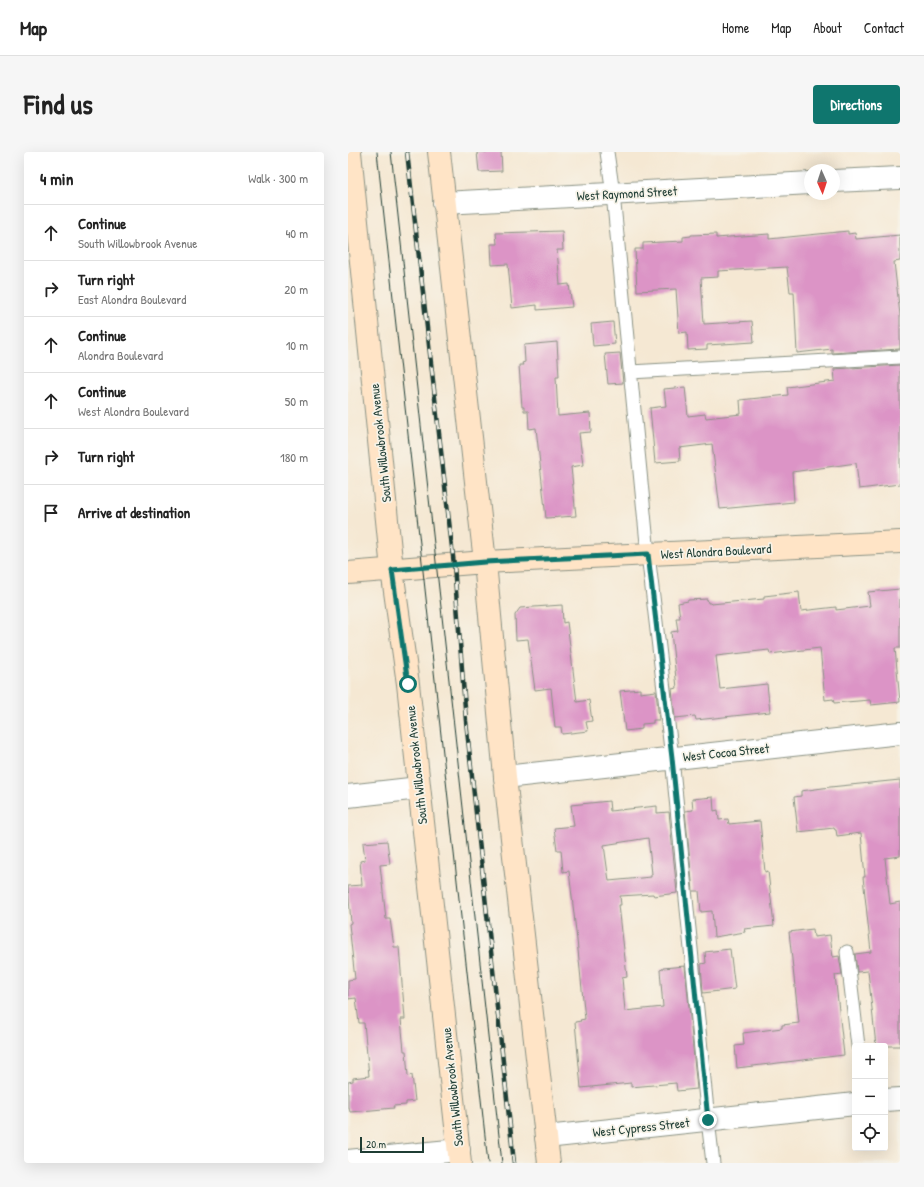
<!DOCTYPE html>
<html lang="en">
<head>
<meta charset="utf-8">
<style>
	:root { --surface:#fff; --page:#f6f6f6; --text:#222; --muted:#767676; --line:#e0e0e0; --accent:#0f766e }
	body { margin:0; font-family:"Patrick Hand",sans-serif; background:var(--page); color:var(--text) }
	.controls { position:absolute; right:12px; bottom:12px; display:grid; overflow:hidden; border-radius:4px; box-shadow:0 4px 16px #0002 }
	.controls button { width:36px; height:36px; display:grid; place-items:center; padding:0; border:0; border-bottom:1px solid var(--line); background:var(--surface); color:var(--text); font:20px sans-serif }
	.compass { position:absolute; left:456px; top:12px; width:36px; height:36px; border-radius:50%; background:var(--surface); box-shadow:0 4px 16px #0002; rotate:177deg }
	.scale { position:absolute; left:12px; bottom:10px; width:64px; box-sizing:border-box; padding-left:4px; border:2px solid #1f3d34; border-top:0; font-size:11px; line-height:14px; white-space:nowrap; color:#1f3d34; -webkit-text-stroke:3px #f7f3e8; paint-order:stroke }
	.stop { position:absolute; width:12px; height:12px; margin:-9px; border:3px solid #0f766e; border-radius:50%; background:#fff }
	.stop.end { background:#0f766e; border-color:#fff; box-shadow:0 1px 4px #0008 }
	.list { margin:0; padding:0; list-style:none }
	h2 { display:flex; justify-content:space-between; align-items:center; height:52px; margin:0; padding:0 16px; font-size:17px }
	h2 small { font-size:13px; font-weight:400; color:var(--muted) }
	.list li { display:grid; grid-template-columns:26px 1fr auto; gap:12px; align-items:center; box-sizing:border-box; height:56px; padding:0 16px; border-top:1px solid var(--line) }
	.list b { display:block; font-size:15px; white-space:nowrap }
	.list p { margin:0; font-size:13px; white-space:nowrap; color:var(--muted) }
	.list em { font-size:13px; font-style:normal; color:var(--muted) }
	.icon { flex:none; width:22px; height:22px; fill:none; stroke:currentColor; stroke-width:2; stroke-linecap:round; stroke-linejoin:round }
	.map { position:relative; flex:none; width:552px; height:1011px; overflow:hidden; border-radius:4px }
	header { display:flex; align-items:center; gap:24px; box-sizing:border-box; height:56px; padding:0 20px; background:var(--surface); border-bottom:1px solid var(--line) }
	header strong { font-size:19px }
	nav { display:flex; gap:22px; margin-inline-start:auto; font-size:14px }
	.intro { display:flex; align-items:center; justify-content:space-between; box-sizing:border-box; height:96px; padding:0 24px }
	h1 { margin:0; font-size:28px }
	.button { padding:10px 18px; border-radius:4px; background:var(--accent); color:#fff; font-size:14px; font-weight:700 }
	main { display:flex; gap:24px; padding:0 24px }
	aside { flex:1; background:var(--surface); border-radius:4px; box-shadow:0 4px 16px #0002 }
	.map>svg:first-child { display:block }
</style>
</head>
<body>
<header>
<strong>Map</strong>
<nav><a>Home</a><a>Map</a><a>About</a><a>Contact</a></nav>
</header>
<div class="intro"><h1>Find us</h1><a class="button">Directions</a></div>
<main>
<aside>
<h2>4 min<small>Walk · 300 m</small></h2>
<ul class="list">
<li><svg class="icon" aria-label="ahead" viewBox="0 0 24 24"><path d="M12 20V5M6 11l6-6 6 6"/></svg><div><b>Continue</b><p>South Willowbrook Avenue</p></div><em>40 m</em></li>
<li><svg class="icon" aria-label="right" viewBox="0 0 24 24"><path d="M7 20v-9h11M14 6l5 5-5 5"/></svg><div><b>Turn right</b><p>East Alondra Boulevard</p></div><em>20 m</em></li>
<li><svg class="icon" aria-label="ahead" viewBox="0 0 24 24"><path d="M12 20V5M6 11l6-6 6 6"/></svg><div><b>Continue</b><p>Alondra Boulevard</p></div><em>10 m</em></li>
<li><svg class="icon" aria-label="ahead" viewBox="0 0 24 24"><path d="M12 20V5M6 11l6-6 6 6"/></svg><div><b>Continue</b><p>West Alondra Boulevard</p></div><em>50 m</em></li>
<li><svg class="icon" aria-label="right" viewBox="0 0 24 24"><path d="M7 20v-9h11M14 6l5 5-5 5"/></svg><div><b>Turn right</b></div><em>180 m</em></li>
<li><svg class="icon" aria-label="arrive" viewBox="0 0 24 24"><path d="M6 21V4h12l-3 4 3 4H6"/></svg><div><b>Arrive at destination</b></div></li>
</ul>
</aside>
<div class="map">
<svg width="552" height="1011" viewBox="0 0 552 1011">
	<rect width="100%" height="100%" fill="#f7f3e8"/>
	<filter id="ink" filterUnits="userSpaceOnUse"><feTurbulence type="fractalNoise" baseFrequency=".025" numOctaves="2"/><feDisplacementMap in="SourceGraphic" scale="8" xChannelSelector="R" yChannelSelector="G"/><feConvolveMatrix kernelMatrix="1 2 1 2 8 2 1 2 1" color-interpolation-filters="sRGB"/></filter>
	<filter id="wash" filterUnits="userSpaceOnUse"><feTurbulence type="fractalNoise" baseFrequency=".012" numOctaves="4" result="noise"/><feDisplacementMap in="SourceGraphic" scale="16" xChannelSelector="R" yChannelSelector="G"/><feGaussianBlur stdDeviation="0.9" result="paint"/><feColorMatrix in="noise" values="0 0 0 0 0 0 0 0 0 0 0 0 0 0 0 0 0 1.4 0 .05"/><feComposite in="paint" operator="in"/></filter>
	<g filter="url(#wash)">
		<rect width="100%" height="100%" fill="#f5e8d3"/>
		<g id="blocks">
			<!-- building -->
			<path fill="#dc94c6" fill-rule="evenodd" d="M129,0H153L154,19L131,20Z
				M214,79L215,98H209L212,133L221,132L224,155L189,158V153L164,156L160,112L144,113L143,92H149L148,81Z
				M500,79V82L507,81L508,87L552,83V109L546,110L552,163V197L484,201V197L449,201L446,140H442L439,115L370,119V125L353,126L356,172L404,169L406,190L359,193V197L340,198L339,180L331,181L328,137L289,139L287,97H295V91L335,89V85L343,84V83L368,82V86L421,82V87Z
				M265,170L267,192L245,194L243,172Z
				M209,190L211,225H208L210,264L242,261L243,280L231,281L235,313L223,315L228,364L198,366L188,276L181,277L180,259H176V255H174L171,213H175L174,211L177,210L176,193Z
				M272,201L275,231L260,232L257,202Z
				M552,213V332L511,337L508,311L444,320L446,350L372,357L364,292L331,296L332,309L307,311L302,256L318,254L316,237L337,235L340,264L357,262L358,266L393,262L392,248L440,243L439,235L487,229L486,217Z
				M552,437V496H547L552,550L523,553L522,548L486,551L485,547L477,548L472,496L422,502L421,498L368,504L372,537L419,532L422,560L348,568L347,564L327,566L324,537L329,536L323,480L330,479L328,466H332L330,451L340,449V448L359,447L360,451H362L363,452L416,447V444L451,440L453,459L488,455V458L522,454L520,440Z
				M214,453L215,471L219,470L229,550L241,548L244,569L238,570L240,579L214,582L213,575H207L203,536L187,538L180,487L168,488L167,463L172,456Z
				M292,537V541L308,539L311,568H305V571L294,572V577L277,579L272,539Z
				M552,628V704L537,706L542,752L552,750V894H528L520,819L509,820L507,802L523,800L515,725H517L513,681L489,684L488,678H487L486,676L450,680L446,645L453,644V639L482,635Z
				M365,645L366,659L370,658L371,668L380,667L381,672L412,669L417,720L420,719L426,774L396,777L397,780L366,785L364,759L353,760L351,739H345L337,659L345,658L344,647Z
				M261,649L262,659L309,654V661L321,660L329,741L306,744L305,742L272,744L273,753H271L279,825L274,826L277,859L315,855L312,818L315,817V816L337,814L349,937L329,939L328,931L283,935V931L233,936L227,870L233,869L232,868L237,867L229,788L221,719L215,720L213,698H209L206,676L226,674L223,653ZM300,686L304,722H303V725L261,729L256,693Z
				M39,689L42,712L32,713L38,767H42L46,795H51L57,867H53L56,899H58L60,924L64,923L67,949L58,950V953L45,954L46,956L2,960L1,956H0V930L5,929V926L21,924L16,871H11L8,846L0,847V828L7,827L1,772L3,771L0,734L14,733L12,709L17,708L15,691Z
				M465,777L466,785L482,783L485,805L491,804L494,822L487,823L496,903L389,916L387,894L396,893L395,881L434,876V873L451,871L441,780Z
				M382,797L387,837L355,841L353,812L358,811L357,800Z"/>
		</g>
	</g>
	<g filter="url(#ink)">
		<use href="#blocks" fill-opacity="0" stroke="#8a9284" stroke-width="1"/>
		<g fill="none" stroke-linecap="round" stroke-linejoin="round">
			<defs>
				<path id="lane" d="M259,0L265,42L300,402L324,606L360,968L365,1011
					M282,220L552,205
					M499,800L510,894"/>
				<path id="street" d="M486,29L552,26
					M96,51L462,31
					M157,625L552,581
					M0,644L71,636
					M537,948L552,947
					M198,985L507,952
					M0,1009L111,998"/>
				<path id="secondary" d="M2,0L44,418L60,532L112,1011
					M91,0L137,410L157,625L201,1011
					M0,421L137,410L552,390"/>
			</defs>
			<!-- lane casing -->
			<use href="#lane" stroke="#8a9284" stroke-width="15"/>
			<!-- street casing -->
			<use href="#street" stroke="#8a9284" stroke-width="24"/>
			<!-- secondary casing -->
			<use href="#secondary" stroke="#8a9284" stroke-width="24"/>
			<!-- lane -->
			<use href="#lane" stroke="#fff" stroke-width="13"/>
			<!-- street -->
			<use href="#street" stroke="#fff" stroke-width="22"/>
			<!-- secondary -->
			<use href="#secondary" stroke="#ffe4c6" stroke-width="22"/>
			<!-- tram -->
			<path stroke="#1f3d34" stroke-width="1" d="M29,0L140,1011
				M43,0L154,1011"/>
			<defs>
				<path id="rail" d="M59,0L106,413L118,569L166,1011"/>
			</defs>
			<!-- rail casing -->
			<use href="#rail" stroke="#1f3d34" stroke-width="4.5"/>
			<!-- rail -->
			<use href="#rail" stroke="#f7f3e8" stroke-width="3" stroke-dasharray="9" stroke-linecap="butt"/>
		</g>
	</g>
	<g fill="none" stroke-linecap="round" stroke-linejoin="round" filter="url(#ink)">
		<!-- route -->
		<path stroke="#0f766e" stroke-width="5" d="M60,532L44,418L137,410L300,402L324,606L360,968"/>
	</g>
	<g text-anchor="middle" stroke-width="3.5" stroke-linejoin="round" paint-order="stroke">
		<!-- street labels -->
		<g font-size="13" fill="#1f3d34" stroke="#f7f3e8">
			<text transform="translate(279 41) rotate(-3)" y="5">West Raymond Street</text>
			<text transform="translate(32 291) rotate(-96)" y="5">South Willowbrook Avenue</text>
			<text transform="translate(368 399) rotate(-3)" y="5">West Alondra Boulevard</text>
			<text transform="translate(378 600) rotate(-6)" y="5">West Cocoa Street</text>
			<text transform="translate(68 613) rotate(-96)" y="5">South Willowbrook Avenue</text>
			<text transform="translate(104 935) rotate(-96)" y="5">South Willowbrook Avenue</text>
			<text transform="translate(293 975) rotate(-6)" y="5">West Cypress Street</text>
		</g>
	</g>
</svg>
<div class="controls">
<button>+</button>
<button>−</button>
<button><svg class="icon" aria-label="locate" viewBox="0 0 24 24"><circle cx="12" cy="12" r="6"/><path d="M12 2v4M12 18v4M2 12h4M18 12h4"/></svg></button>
</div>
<svg class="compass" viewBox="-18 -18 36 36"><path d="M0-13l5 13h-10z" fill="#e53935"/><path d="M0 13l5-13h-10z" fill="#767676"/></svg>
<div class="scale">20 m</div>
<div class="stop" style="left:60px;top:532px"></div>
<div class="stop end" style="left:360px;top:968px"></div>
</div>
</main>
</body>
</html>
